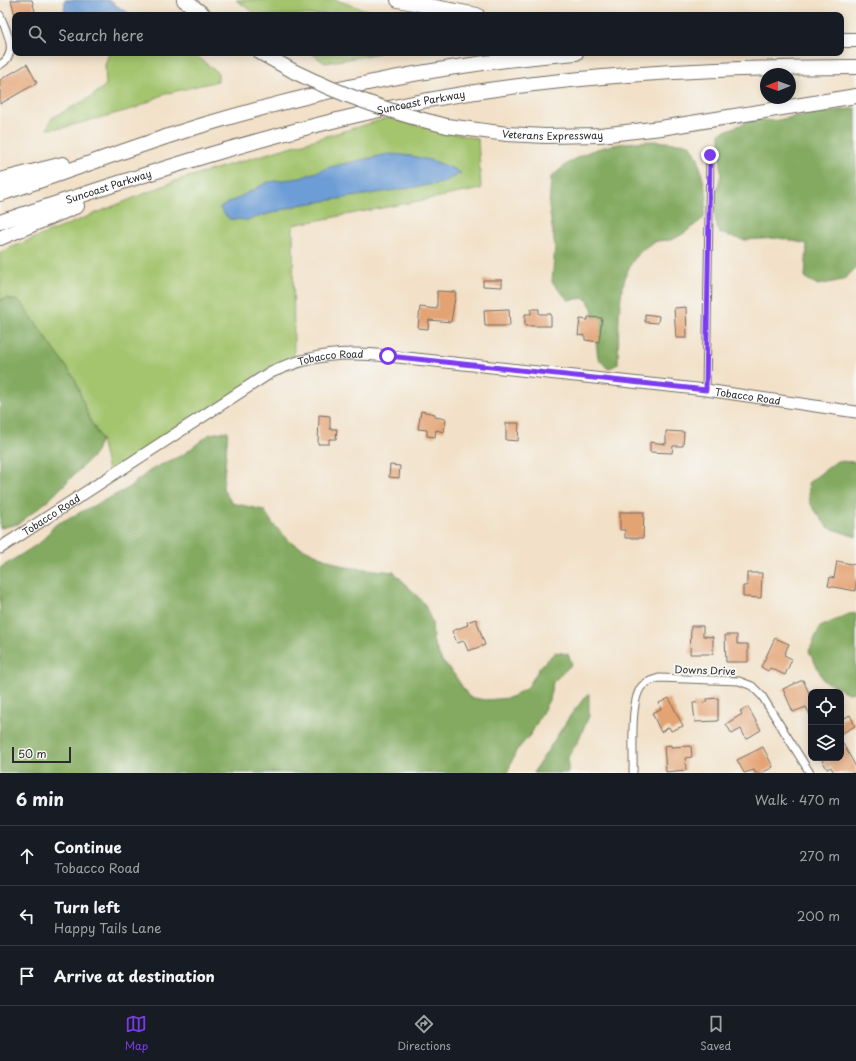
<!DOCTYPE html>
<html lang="en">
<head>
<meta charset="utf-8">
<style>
	:root { --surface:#171b24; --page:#20242c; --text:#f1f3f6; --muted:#9ea1a6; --line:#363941; --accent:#7c3aed }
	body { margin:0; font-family:"Playpen Sans",sans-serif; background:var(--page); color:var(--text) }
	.controls { position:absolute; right:12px; bottom:12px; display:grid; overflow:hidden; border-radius:8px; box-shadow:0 2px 10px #0003 }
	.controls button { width:36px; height:36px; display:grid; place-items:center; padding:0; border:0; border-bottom:1px solid var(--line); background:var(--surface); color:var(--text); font:20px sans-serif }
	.compass { position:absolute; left:760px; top:68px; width:36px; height:36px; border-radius:50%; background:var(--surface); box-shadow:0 2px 10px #0003; rotate:269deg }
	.scale { position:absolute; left:12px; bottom:10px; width:59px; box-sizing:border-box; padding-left:4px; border:2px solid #2b2b2b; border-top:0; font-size:11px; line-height:14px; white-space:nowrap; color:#2b2b2b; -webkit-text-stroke:3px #f6f6f2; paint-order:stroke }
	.stop { position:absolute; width:12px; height:12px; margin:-9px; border:3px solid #7c3aed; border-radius:50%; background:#fff }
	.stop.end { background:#7c3aed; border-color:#fff; box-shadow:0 1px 4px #0008 }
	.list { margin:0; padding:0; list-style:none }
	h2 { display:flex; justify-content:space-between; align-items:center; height:52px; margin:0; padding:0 16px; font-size:17px }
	h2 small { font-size:13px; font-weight:400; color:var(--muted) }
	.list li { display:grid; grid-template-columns:26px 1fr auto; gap:12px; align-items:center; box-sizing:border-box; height:60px; padding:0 16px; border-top:1px solid var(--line) }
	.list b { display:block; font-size:15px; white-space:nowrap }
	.list p { margin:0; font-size:13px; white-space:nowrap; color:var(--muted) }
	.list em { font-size:13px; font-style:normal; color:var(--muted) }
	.icon { flex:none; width:22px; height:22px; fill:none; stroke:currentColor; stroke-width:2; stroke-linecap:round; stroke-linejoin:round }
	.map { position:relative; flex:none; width:856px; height:773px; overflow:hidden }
	.search { position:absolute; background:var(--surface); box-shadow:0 2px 10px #0003; left:12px; right:12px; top:12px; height:44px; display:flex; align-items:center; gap:10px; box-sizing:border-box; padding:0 14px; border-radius:8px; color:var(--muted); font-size:15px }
	.sheet { height:232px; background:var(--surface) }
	nav { display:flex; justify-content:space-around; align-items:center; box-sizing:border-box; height:56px; border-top:1px solid var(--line); background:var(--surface); font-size:11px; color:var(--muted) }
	nav a { display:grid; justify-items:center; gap:2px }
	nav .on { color:var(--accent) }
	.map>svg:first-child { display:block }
</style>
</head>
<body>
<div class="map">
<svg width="856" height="773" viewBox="0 0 856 773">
	<rect width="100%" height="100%" fill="#f6f6f2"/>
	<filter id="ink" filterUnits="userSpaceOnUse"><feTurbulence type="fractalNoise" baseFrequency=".025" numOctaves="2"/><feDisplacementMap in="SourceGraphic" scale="8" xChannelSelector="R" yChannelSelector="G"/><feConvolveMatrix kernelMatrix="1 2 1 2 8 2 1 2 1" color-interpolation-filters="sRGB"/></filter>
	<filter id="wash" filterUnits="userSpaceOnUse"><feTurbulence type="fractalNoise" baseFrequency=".012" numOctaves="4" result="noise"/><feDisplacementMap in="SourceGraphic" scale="16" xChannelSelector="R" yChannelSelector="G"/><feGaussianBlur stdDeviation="0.9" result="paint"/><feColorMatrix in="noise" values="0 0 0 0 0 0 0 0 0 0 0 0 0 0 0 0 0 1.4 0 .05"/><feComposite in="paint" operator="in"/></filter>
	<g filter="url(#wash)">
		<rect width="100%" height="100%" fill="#f2e1c8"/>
		<!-- green -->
		<path fill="#a4c56e" stroke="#68784c" d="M236,0H336L381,15H257Z
			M109,53H193L218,73V81L164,94L136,108L62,128L47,129L52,118L91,97L106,85L105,65Z
			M311,53H380L325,63Z
			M388,118L478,139L481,189L293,225L294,367L264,379L109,476L101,439L89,418L75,379L21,302L7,298L0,300V252L178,180Z"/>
		<!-- forest -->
		<path fill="#83aa61" stroke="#576a46" d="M856,108V268L843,280L818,285L805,278L807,244L779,238L744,240L719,233L715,218L716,194L721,175L720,133L755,119L773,121L797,116Z
			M654,141L690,144L698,158L707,196L704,218C694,225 684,235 673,239C668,242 661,239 655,242C612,261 620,324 618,364L608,369L598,358L592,308L586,298L568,300L552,282L555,247L549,207L551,177C558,172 565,164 573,160C596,145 627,142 654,141Z
			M7,298L21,302L75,379L89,418L101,439L95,454L50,499L18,524L0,528V300Z
			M228,431L223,489L232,503L264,510L273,524L292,543L315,554L345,567L394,572L424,603L432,622L433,641L442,661L454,674L469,697L485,700L509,698L528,687L540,667L555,652L568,654L572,664L553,682L549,700L531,734L516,751L507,773H0V568L41,542L55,525L125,490L152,469L184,454L210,434Z
			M837,461L856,462V537L827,527L810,503L808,483Z
			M856,613V692L848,693L824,681L809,651L820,627L849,614Z
			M589,693V716L577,743L568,757V773H533L572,713Z"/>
		<!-- water -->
		<path fill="#6d9dd6" stroke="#4c6480" d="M65,0H108L131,15H64Z
			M388,154C414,155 438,160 461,173L442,183L299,205L248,220L229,219L219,208L268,182L300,178L330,167Z"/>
		<g id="blocks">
			<!-- building -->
			<path fill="#e4a373" d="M11,0H32L36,15H15Z
				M27,64L37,83L0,104V80Z
				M483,280H502V287L483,286Z
				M437,291L456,292L451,322L429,320L428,329L418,328L420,307L437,309Z
				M686,307L687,338H676L674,308Z
				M509,309L510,326H485L484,310Z
				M531,309H539V314H551V326H525V314H531Z
				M645,314L659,316L658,323L645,322Z
				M588,317L602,318L599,342L585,340V336L578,335L580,319L588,320Z
				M421,411L435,414V417L446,419L444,432L436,430L435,437L427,436V430L418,429Z
				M319,415L330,416V429H337L336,439H329V444H318Z
				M506,423H519L518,441L506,440Z
				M666,431L684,432L683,446H673L672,453L650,452V442L666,444Z
				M390,465L400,466L399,478L389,477Z
				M620,512H644L643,538H625V530H620Z
				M837,561L856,565V591L828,586L830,577L834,578Z
				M747,573H762L761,598L743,597V586H747Z
				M476,619L485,645L468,651L464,641L457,643L452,631L468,625L467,622Z
				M691,626H703V636L713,637V654H690Z
				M725,635H737V644H748V662H726Z
				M775,638L789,644L784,655L792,659L785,675L770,668L768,671L761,667Z
				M803,680L811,697V717L806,707L793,712L783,689Z
				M669,698L683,726L671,731L669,727L661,732L652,713L661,709L659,703Z
				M718,698V721L695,722L693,703L707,702V699Z
				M748,707L761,730L746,739L741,729L732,734L726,724L742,714L740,711Z
				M850,715L855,726L841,734V720Z
				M841,740L856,767V773H834L831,767L827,769L821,758H841Z
				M671,745V747L691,746L692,757L685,758L686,770L666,772L664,746Z
				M763,747L773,767L762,773H755L754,770L744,773L737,760Z"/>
		</g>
	</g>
	<g filter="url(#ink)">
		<use href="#blocks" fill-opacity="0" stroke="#716b62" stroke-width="1"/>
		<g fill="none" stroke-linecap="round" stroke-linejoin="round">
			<defs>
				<path id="street" d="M0,15C6,31 20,53 0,65
					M706,390L710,155
					M633,773C634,753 629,701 642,686C647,681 653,680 659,678L739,681L752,686L762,696L810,773"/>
				<g id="secondary">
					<path id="s1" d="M0,548L271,372C312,354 344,351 388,356L706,390L856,412"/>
				</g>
				<g id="highway">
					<path d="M184,0L204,15"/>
					<path d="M398,0L477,15"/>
					<path d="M841,40H856"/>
					<path d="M261,53L295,72"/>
					<path id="s2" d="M447,126L507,134L545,136L600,135L661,128L856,96"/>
					<path d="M0,180L63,164"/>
					<path d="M0,194C68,172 134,146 203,125C322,89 452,63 576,53"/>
					<path id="s3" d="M0,222C139,176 279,129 423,101C566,74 710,68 856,67"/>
					<path d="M0,238L77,206"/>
				</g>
			</defs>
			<!-- street casing -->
			<use href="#street" stroke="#716b62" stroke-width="9"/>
			<!-- secondary casing -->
			<use href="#secondary" stroke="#716b62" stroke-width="13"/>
			<!-- highway casing -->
			<use href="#highway" stroke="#716b62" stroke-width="16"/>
			<!-- street -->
			<use href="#street" stroke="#fff" stroke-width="7"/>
			<!-- secondary -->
			<use href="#secondary" stroke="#fff" stroke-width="11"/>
			<!-- highway -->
			<use href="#highway" stroke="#fff" stroke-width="14"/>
			<defs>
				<path id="highway-bridge" d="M295,72C346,97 392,113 447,126"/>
			</defs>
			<!-- highway-bridge casing -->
			<use href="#highway-bridge" stroke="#716b62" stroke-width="16" stroke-linecap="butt"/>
			<!-- highway-bridge -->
			<use href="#highway-bridge" stroke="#fff" stroke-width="14"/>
		</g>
	</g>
	<g fill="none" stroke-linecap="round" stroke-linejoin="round" filter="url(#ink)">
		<!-- route -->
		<path stroke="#7c3aed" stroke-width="5" d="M388,356L706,390L710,155"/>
	</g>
	<g text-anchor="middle" stroke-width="4" stroke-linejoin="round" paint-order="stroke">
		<!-- street labels -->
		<g font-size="10" fill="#2b2b2b" stroke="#f6f6f2">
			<text dy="4" stroke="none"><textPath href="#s3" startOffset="438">Suncoast Parkway</textPath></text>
			<text dy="4" stroke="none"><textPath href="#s2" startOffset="106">Veterans Expressway</textPath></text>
			<text dy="4" stroke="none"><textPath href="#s3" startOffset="114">Suncoast Parkway</textPath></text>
			<text dy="4" stroke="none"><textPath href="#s1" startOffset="385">Tobacco Road</textPath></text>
			<text dy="4" stroke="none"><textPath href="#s1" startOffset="805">Tobacco Road</textPath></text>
			<text dy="4" stroke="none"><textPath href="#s1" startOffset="61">Tobacco Road</textPath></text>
			<text transform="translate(705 670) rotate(2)" y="4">Downs Drive</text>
		</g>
	</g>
</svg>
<div class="controls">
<button><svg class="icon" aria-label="locate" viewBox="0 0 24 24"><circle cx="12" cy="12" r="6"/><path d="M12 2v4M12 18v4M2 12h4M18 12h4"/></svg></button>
<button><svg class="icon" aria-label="layers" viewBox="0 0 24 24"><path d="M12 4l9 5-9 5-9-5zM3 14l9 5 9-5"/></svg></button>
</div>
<svg class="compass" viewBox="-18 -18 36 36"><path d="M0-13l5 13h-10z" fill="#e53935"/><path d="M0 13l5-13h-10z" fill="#9ea1a6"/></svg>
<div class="scale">50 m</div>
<div class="stop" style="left:388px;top:356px"></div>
<div class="stop end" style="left:710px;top:155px"></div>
<div class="search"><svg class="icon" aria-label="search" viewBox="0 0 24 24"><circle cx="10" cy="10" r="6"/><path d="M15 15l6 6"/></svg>Search here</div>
</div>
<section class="sheet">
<h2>6 min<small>Walk · 470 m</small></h2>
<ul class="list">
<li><svg class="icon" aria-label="ahead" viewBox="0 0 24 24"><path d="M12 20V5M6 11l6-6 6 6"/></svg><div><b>Continue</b><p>Tobacco Road</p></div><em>270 m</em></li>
<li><svg class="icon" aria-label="left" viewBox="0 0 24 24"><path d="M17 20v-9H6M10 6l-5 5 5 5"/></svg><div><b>Turn left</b><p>Happy Tails Lane</p></div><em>200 m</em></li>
<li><svg class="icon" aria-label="arrive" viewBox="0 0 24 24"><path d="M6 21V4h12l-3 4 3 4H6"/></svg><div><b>Arrive at destination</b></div></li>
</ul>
</section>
<nav>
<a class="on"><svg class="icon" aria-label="map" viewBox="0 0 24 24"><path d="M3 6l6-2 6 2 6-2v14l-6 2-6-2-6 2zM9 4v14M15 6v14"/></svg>Map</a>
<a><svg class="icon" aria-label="directions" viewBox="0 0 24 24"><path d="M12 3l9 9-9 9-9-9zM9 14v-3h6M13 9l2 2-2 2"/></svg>Directions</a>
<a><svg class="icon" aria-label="saved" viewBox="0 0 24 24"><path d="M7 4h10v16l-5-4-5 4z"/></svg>Saved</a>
</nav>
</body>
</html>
